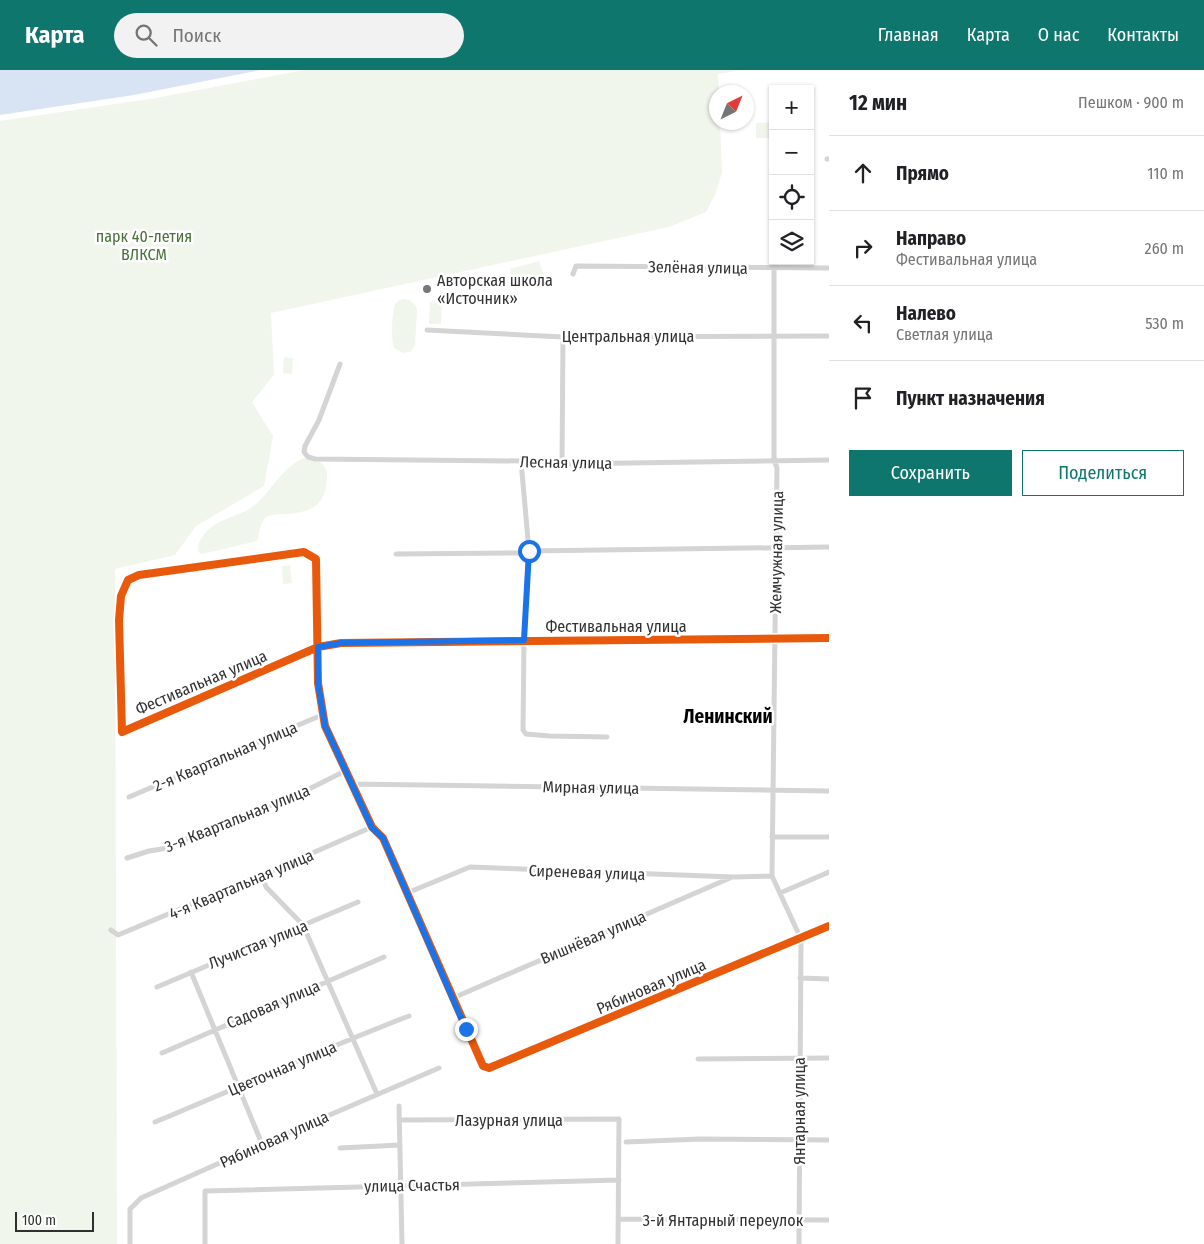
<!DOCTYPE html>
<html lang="ru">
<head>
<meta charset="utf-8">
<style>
	:root { --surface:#fff; --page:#f2f2f2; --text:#202124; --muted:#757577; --line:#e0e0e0; --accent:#0f766e }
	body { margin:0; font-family:"Fira Sans Condensed",sans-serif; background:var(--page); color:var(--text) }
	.controls { position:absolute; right:15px; top:15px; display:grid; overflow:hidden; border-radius:0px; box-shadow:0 1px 4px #0004 }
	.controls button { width:45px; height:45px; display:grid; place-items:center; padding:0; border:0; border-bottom:1px solid var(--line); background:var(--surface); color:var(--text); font:25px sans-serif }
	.compass { position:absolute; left:709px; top:15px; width:45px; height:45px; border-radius:50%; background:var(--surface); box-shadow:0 1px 4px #0004; rotate:43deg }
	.scale { position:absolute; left:15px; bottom:12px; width:79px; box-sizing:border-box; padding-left:5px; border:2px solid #303030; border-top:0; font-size:14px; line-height:18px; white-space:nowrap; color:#303030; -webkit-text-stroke:4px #fff; paint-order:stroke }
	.stop { position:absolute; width:15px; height:15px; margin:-11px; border:4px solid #1a73e8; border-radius:50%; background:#fff }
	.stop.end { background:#1a73e8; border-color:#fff; box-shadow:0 1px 5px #0008 }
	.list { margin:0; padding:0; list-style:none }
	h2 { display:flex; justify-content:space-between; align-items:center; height:65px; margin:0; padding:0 20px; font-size:21px }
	h2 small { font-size:16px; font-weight:400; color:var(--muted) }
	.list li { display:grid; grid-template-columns:32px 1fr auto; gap:15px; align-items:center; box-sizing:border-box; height:75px; padding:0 20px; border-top:1px solid var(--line) }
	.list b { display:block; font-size:19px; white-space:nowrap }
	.list p { margin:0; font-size:16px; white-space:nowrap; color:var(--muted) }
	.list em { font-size:16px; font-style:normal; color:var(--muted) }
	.actions { display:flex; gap:10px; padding:15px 20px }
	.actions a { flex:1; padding:11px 0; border:1px solid var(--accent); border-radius:0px; text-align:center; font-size:18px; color:var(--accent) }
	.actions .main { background:var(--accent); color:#fff }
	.icon { flex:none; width:28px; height:28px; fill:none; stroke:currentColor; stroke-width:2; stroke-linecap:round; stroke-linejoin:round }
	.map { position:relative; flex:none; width:829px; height:1174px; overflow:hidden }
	header { display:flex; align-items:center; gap:30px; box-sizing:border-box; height:70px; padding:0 25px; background:var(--accent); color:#fff }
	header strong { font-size:24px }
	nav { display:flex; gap:28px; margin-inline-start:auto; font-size:18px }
	.search { width:350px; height:45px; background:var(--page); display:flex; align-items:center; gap:12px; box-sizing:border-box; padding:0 18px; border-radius:28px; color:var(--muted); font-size:19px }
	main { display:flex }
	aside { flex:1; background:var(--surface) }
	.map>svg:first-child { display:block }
</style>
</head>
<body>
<header>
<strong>Карта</strong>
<div class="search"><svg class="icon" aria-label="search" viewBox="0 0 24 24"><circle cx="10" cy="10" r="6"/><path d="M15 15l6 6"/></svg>Поиск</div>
<nav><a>Главная</a><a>Карта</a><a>О нас</a><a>Контакты</a></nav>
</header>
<main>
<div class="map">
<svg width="829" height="1174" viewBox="0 0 829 1174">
	<rect width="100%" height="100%" fill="#fff"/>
	<!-- green -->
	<path fill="#f0f6ec" d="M304,0H743L718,4L719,22H716V52L720,53L722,102L716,123L706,142L669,157L271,243L274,305L252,332L273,366L264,416L196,456L175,485L115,499L117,1174H0V51L156,28Z
		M773,52V68H756V53Z
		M539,191L544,207L514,215L510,199Z
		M402,229L410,230L416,236L417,240L415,276L410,282L403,283L394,278C391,270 392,246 394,237C395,233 398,231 402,229Z
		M430,232L442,233L441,254H429Z
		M284,287L293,288L292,304L283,303Z
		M309,387C320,391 328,395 327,408C326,435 312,442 287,444C280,444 273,444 267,447C260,450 260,463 257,471L202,484L198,482C197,473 202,466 209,459C223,447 242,446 256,434C272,420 288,389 309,387Z
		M290,495L292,513L283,514L282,496Z"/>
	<!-- water -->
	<path fill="#d8e4f4" d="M0,0H261L134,25L0,45Z"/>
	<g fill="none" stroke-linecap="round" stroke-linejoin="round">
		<!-- street -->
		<path stroke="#d4d4d4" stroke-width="5" d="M827,89H829
			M774,197V390L777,398L772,806L801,869L799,1174
			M573,204L576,196L829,198
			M427,260L563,267L829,266
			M340,294L319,350L305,376L304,382L308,387L315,389L521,391L562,394L829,390
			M521,391L529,481L524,570L523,660L526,664L550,666L607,667
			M562,394L563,267
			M396,484L522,483L529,481L829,477
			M829,568L341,573L318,577L122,662L119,550L121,526L128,510L139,505L304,482L316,489L318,613L325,656L372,757L383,768L483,996L489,998L829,856
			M352,714L829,721
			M129,727L322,645
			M772,767H829
			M127,788L149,781L162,779L299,724L345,701
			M262,805L266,817L303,855L377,1024
			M407,823L470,797L733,807L772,806
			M780,823L829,802
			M111,860L118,865L262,805L372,757
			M191,902L262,1074
			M800,908L829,909
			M157,917L358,832
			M453,928L730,808
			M162,983L384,887
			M698,989L829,988
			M399,1036L402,1174
			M399,1050L619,1049L618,1174
			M155,1052C240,1017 323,979 409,946
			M626,1072L700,1069L829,1070
			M340,1078L400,1075
			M618,1149L829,1150
			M130,1174V1139L141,1128L262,1074L439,998
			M205,1174V1121L619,1110"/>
		<defs>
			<path id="cycleway" d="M829,568L341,573L318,577L122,662L119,550L121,526L128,510L139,505L304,482L316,489L318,613L325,656L372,757L383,768L483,996L489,998L829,856"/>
		</defs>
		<!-- cycleway casing -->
		<use href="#cycleway" stroke="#fff" stroke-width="11"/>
		<!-- cycleway -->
		<use href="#cycleway" stroke="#e8590c" stroke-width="8"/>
	</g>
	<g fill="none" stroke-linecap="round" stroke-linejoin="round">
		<!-- route -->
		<path stroke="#1a73e8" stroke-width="6" d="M466,959L383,768L372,758L325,656L318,613V577L341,573L524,570L529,481"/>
	</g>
	<!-- markers -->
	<circle fill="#787878" stroke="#fff" stroke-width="2" cx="427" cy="219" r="5"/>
	<g text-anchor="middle" stroke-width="5" stroke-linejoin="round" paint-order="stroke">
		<!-- park labels -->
		<g font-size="16" fill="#497139" stroke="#fff">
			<text x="144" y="172">парк 40-летия<tspan x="144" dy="18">ВЛКСМ</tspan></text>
		</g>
		<!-- street labels -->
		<g font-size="16" fill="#303030" stroke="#fff">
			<text transform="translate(698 197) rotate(1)" y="6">Зелёная улица</text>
			<text x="628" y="272">Центральная улица</text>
			<text transform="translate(566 392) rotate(1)" y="6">Лесная улица</text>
			<text transform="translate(776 482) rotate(-89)" y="6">Жемчужная улица</text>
			<text x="616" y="562">Фестивальная улица</text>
			<text transform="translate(201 612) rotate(-23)" y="6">Фестивальная улица</text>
			<text transform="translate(225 686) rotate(-23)" y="6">2-я Квартальная улица</text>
			<text transform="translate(591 717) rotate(1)" y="6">Мирная улица</text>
			<text transform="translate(237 748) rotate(-22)" y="6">3-я Квартальная улица</text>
			<text transform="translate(587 802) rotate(2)" y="6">Сиреневая улица</text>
			<text transform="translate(241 814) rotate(-23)" y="6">4-я Квартальная улица</text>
			<text transform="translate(593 867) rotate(-23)" y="6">Вишнёвая улица</text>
			<text transform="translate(258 874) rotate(-22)" y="6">Лучистая улица</text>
			<text transform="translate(651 916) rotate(-23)" y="6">Рябиновая улица</text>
			<text transform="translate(273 934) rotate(-23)" y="6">Садовая улица</text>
			<text transform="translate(282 998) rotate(-23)" y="6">Цветочная улица</text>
			<text transform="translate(799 1041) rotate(-90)" y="6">Янтарная улица</text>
			<text x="509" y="1056">Лазурная улица</text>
			<text transform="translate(274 1069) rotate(-24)" y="6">Рябиновая улица</text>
			<text transform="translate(412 1115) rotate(-1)" y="6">улица Счастья</text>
			<text x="723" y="1156">3-й Янтарный переулок</text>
		</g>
		<!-- poi labels -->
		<g font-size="16" fill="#303030" stroke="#fff" text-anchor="start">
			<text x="437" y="216">Авторская школа<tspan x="437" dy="18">«Источник»</tspan></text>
		</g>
		<!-- quarter labels -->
		<g font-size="19" font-weight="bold" fill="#000" stroke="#fff">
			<text x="728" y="653">Ленинский</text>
		</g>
	</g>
</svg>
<div class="controls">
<button>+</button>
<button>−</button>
<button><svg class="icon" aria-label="locate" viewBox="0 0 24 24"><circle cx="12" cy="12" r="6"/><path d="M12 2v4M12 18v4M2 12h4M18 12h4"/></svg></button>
<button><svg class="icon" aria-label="layers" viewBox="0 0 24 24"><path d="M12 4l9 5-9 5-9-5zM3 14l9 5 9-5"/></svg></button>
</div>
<svg class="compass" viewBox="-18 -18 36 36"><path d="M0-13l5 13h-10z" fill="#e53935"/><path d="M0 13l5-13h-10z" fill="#757577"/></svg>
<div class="scale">100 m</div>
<div class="stop" style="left:529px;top:481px"></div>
<div class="stop end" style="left:466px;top:959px"></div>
</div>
<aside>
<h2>12 мин<small>Пешком · 900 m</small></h2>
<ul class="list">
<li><svg class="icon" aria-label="ahead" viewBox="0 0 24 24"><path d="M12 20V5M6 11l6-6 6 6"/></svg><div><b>Прямо</b></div><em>110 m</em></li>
<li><svg class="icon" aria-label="right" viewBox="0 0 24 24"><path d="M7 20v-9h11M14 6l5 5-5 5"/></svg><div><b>Направо</b><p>Фестивальная улица</p></div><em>260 m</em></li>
<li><svg class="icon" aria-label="left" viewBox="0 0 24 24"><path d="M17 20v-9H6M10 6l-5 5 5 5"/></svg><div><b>Налево</b><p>Светлая улица</p></div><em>530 m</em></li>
<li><svg class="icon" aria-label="arrive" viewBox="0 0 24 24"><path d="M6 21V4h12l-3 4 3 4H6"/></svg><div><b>Пункт назначения</b></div></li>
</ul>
<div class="actions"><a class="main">Сохранить</a><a>Поделиться</a></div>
</aside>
</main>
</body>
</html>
